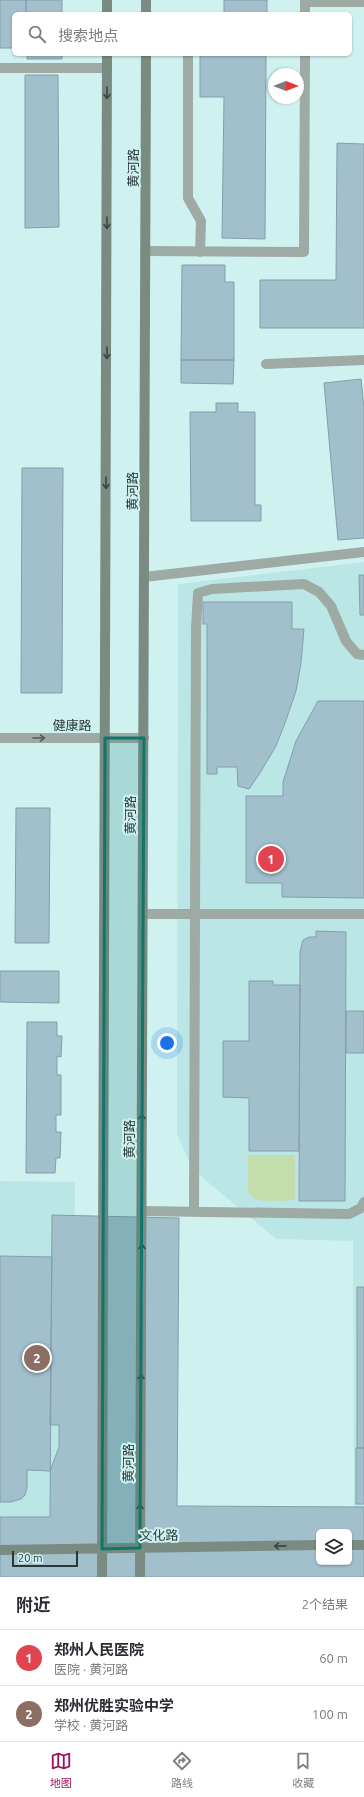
<!DOCTYPE html>
<html lang="zh">
<head>
<meta charset="utf-8">
<style>
	:root { --surface:#fff; --page:#f7f7f7; --text:#2b2b33; --muted:#7c7c81; --line:#e1e1e2; --accent:#9e115e }
	body { margin:0; font-family:Ubuntu,"Noto Sans SC",sans-serif; background:var(--page); color:var(--text) }
	.controls { position:absolute; right:12px; bottom:12px; display:grid; overflow:hidden; border-radius:6px; box-shadow:0 1px 3px #0004 }
	.controls button { width:36px; height:36px; display:grid; place-items:center; padding:0; border:0; border-bottom:1px solid var(--line); background:var(--surface); color:var(--text); font:20px sans-serif }
	.compass { position:absolute; left:268px; top:68px; width:36px; height:36px; border-radius:50%; background:var(--surface); box-shadow:0 1px 3px #0004; rotate:90deg }
	.scale { position:absolute; left:12px; bottom:10px; width:66px; box-sizing:border-box; padding-left:4px; border:2px solid #293737; border-top:0; font-size:11px; line-height:14px; white-space:nowrap; color:#293737; -webkit-text-stroke:3px #cff2f1; paint-order:stroke }
	.you { position:absolute; left:167px; top:1043px; width:14px; height:14px; margin:-10px; border:3px solid #fff; border-radius:50%; background:#1a73e8; box-shadow:0 0 0 6px #1a73e833 }
	.badge { display:grid; place-items:center; width:26px; height:26px; border-radius:50%; background:var(--accent); color:#fff; font-size:13px; font-weight:700 }
	.pin { position:absolute; translate:-50% -50%; border:2px solid #fff; box-shadow:0 1px 4px #0006 }
	.list { margin:0; padding:0; list-style:none }
	h2 { display:flex; justify-content:space-between; align-items:center; height:52px; margin:0; padding:0 16px; font-size:17px }
	h2 small { font-size:13px; font-weight:400; color:var(--muted) }
	.list li { display:grid; grid-template-columns:26px 1fr auto; gap:12px; align-items:center; box-sizing:border-box; height:56px; padding:0 16px; border-top:1px solid var(--line) }
	.list b { display:block; font-size:15px; white-space:nowrap }
	.list p { margin:0; font-size:13px; white-space:nowrap; color:var(--muted) }
	.list em { font-size:13px; font-style:normal; color:var(--muted) }
	.icon { flex:none; width:22px; height:22px; fill:none; stroke:currentColor; stroke-width:2; stroke-linecap:round; stroke-linejoin:round }
	.map { position:relative; flex:none; width:364px; height:1577px; overflow:hidden }
	.search { position:absolute; background:var(--surface); box-shadow:0 1px 3px #0004; left:12px; right:12px; top:12px; height:44px; display:flex; align-items:center; gap:10px; box-sizing:border-box; padding:0 14px; border-radius:6px; color:var(--muted); font-size:15px }
	.sheet { height:164px; background:var(--surface) }
	nav { display:flex; justify-content:space-around; align-items:center; box-sizing:border-box; height:56px; border-top:1px solid var(--line); background:var(--surface); font-size:11px; color:var(--muted) }
	nav a { display:grid; justify-items:center; gap:2px }
	nav .on { color:var(--accent) }
	.map>svg:first-child { display:block }
</style>
</head>
<body>
<div class="map">
<svg width="364" height="1577" viewBox="0 0 364 1577">
	<rect width="100%" height="100%" fill="#cff2f1"/>
	<!-- built -->
	<path fill="#bae7e6" d="M364,562V1512H354L353,1241L276,1239L203,1178L188,1159L177,1134L178,584Z
		M0,1181L75,1182L72,1536L0,1535Z"/>
	<!-- green -->
	<path fill="#c3ddac" d="M248,1155H295V1200C282,1200 255,1206 248,1192Z"/>
	<!-- building -->
	<path fill="#a2bfcc" stroke="#829eab" fill-rule="evenodd" d="M0,0H26V14H14V48H0Z
		M26,0H62V14H26Z
		M224,0H267V14H224Z
		M27,54H62V59H27Z
		M200,54H266L265,239L222,238L224,97H200Z
		M25,75H58L59,227L25,228Z
		M337,143L364,144V328H260V280H336Z
		M182,265H225V282H234V360H181Z
		M181,360H234L233,384L181,383Z
		M361,379L364,408V538L338,540L324,383Z
		M216,403H238V412H255V505H261V521H191L190,412H216Z
		M22,468H63L62,693H21Z
		M359,575H364V615H360Z
		M203,602H292V629H304L301,663L296,691L285,723L276,746L260,773L249,789L238,786L237,767H217V774H207V624H203Z
		M318,701H364V898L282,897V883H246V796H283V782L296,741Z
		M16,808H50L49,943H15Z
		M316,931L346,932L345,1201H299L300,952L303,940L309,937H316Z
		M0,971H59V1003L0,1002Z
		M249,981H273V985H300L299,1151H249V1098L223,1097V1041H249Z
		M346,1011H364V1053H346Z
		M27,1022H57V1036H62L61,1057L57,1056V1075H61V1115H56V1132H61L60,1158H56L55,1173H26Z
		M52,1215L179,1218L177,1506L364,1507V1577H0V1517H50ZM319,1532H349V1562H319Z
		M0,1256L52,1257L50,1425H59V1447L50,1471L27,1470V1488L25,1495L21,1499L11,1502H0Z
		M357,1287H364V1448H357Z
		M356,1448H364V1504H356Z"/>
	<g fill="none" stroke-linecap="round" stroke-linejoin="round">
		<!-- lane -->
		<path stroke="#9eaaa4" stroke-width="10" d="M305,14V2H364
			M188,54V198L201,221L200,252
			M0,68H107
			M146,251L304,252L305,54
			M266,364L364,360
			M144,577L364,552
			M143,914H364
			M142,1211L349,1214L361,1208L364,1202
			M194,1212L196,628L198,593L212,589L304,584L319,592L331,606L346,641L357,654L364,655"/>
		<!-- street -->
		<path stroke="#9eaaa4" stroke-width="10" d="M0,738H144"/>
		<!-- secondary -->
		<path stroke="#7a8b82" stroke-width="10" d="M146,0V14
			M107,14V0
			M349,1545H364
			M0,1550L319,1545
			M102,1577L107,54
			M140,1577L146,54"/>
	</g>
	<!-- one-way arrows -->
	<defs><path id="oneway-shaft" d="M-6 0H5M1.5-3L5.5 0L1.5 3" fill="none" stroke-width="1.6" stroke-linecap="round" stroke-linejoin="round"/></defs>
	<g stroke="#394846">
		<use href="#oneway-shaft" transform="translate(107 93) rotate(90)"/>
		<use href="#oneway-shaft" transform="translate(107 223) rotate(90)"/>
		<use href="#oneway-shaft" transform="translate(107 353) rotate(90)"/>
		<use href="#oneway-shaft" transform="translate(106 483) rotate(90)"/>
		<use href="#oneway-shaft" transform="translate(142 1120) rotate(-90)"/>
		<use href="#oneway-shaft" transform="translate(142 1250) rotate(-90)"/>
		<use href="#oneway-shaft" transform="translate(141 1380) rotate(-90)"/>
		<use href="#oneway-shaft" transform="translate(140 1510) rotate(-90)"/>
		<use href="#oneway-shaft" transform="translate(280 1546) rotate(179)"/>
	</g>
	<use stroke="#525f5d" href="#oneway-shaft" transform="translate(39 738)"/>
	<!-- marked area -->
	<path fill="#0f766e" fill-opacity="0.2" stroke="#0f766e" stroke-width="3" stroke-linejoin="round" d="M105,738H144L140,1548L102,1549Z"/>
	<g text-anchor="middle" stroke-width="4" stroke-linejoin="round" paint-order="stroke">
		<!-- street labels -->
		<g font-size="13" fill="#293737" stroke="#cff2f1">
			<text transform="translate(133 168) rotate(-90)" y="5">黄河路</text>
			<text transform="translate(132 491) rotate(-90)" y="5">黄河路</text>
			<text x="72" y="730">健康路</text>
			<text transform="translate(130 815) rotate(-90)" y="5">黄河路</text>
			<text transform="translate(129 1139) rotate(-90)" y="5">黄河路</text>
			<text transform="translate(128 1463) rotate(-90)" y="5">黄河路</text>
			<text transform="translate(159 1535) rotate(-1)" y="5">文化路</text>
		</g>
	</g>
</svg>
<div class="controls">
<button><svg class="icon" aria-label="layers" viewBox="0 0 24 24"><path d="M12 4l9 5-9 5-9-5zM3 14l9 5 9-5"/></svg></button>
</div>
<svg class="compass" viewBox="-18 -18 36 36"><path d="M0-13l5 13h-10z" fill="#e53935"/><path d="M0 13l5-13h-10z" fill="#7c7c81"/></svg>
<div class="scale">20 m</div>
<div class="you"></div>
<div class="pin badge" style="left:271px;top:859px;background:#e0444e">1</div>
<div class="pin badge" style="left:37px;top:1358px;background:#8d6e63">2</div>
<div class="search"><svg class="icon" aria-label="search" viewBox="0 0 24 24"><circle cx="10" cy="10" r="6"/><path d="M15 15l6 6"/></svg>搜索地点</div>
</div>
<section class="sheet">
<h2>附近<small>2个结果</small></h2>
<ul class="list">
<li><span class="badge" style="background:#e0444e">1</span><div><b>郑州人民医院</b><p>医院 · 黄河路</p></div><em>60 m</em></li>
<li><span class="badge" style="background:#8d6e63">2</span><div><b>郑州优胜实验中学</b><p>学校 · 黄河路</p></div><em>100 m</em></li>
</ul>
</section>
<nav>
<a class="on"><svg class="icon" aria-label="map" viewBox="0 0 24 24"><path d="M3 6l6-2 6 2 6-2v14l-6 2-6-2-6 2zM9 4v14M15 6v14"/></svg>地图</a>
<a><svg class="icon" aria-label="directions" viewBox="0 0 24 24"><path d="M12 3l9 9-9 9-9-9zM9 14v-3h6M13 9l2 2-2 2"/></svg>路线</a>
<a><svg class="icon" aria-label="saved" viewBox="0 0 24 24"><path d="M7 4h10v16l-5-4-5 4z"/></svg>收藏</a>
</nav>
</body>
</html>
